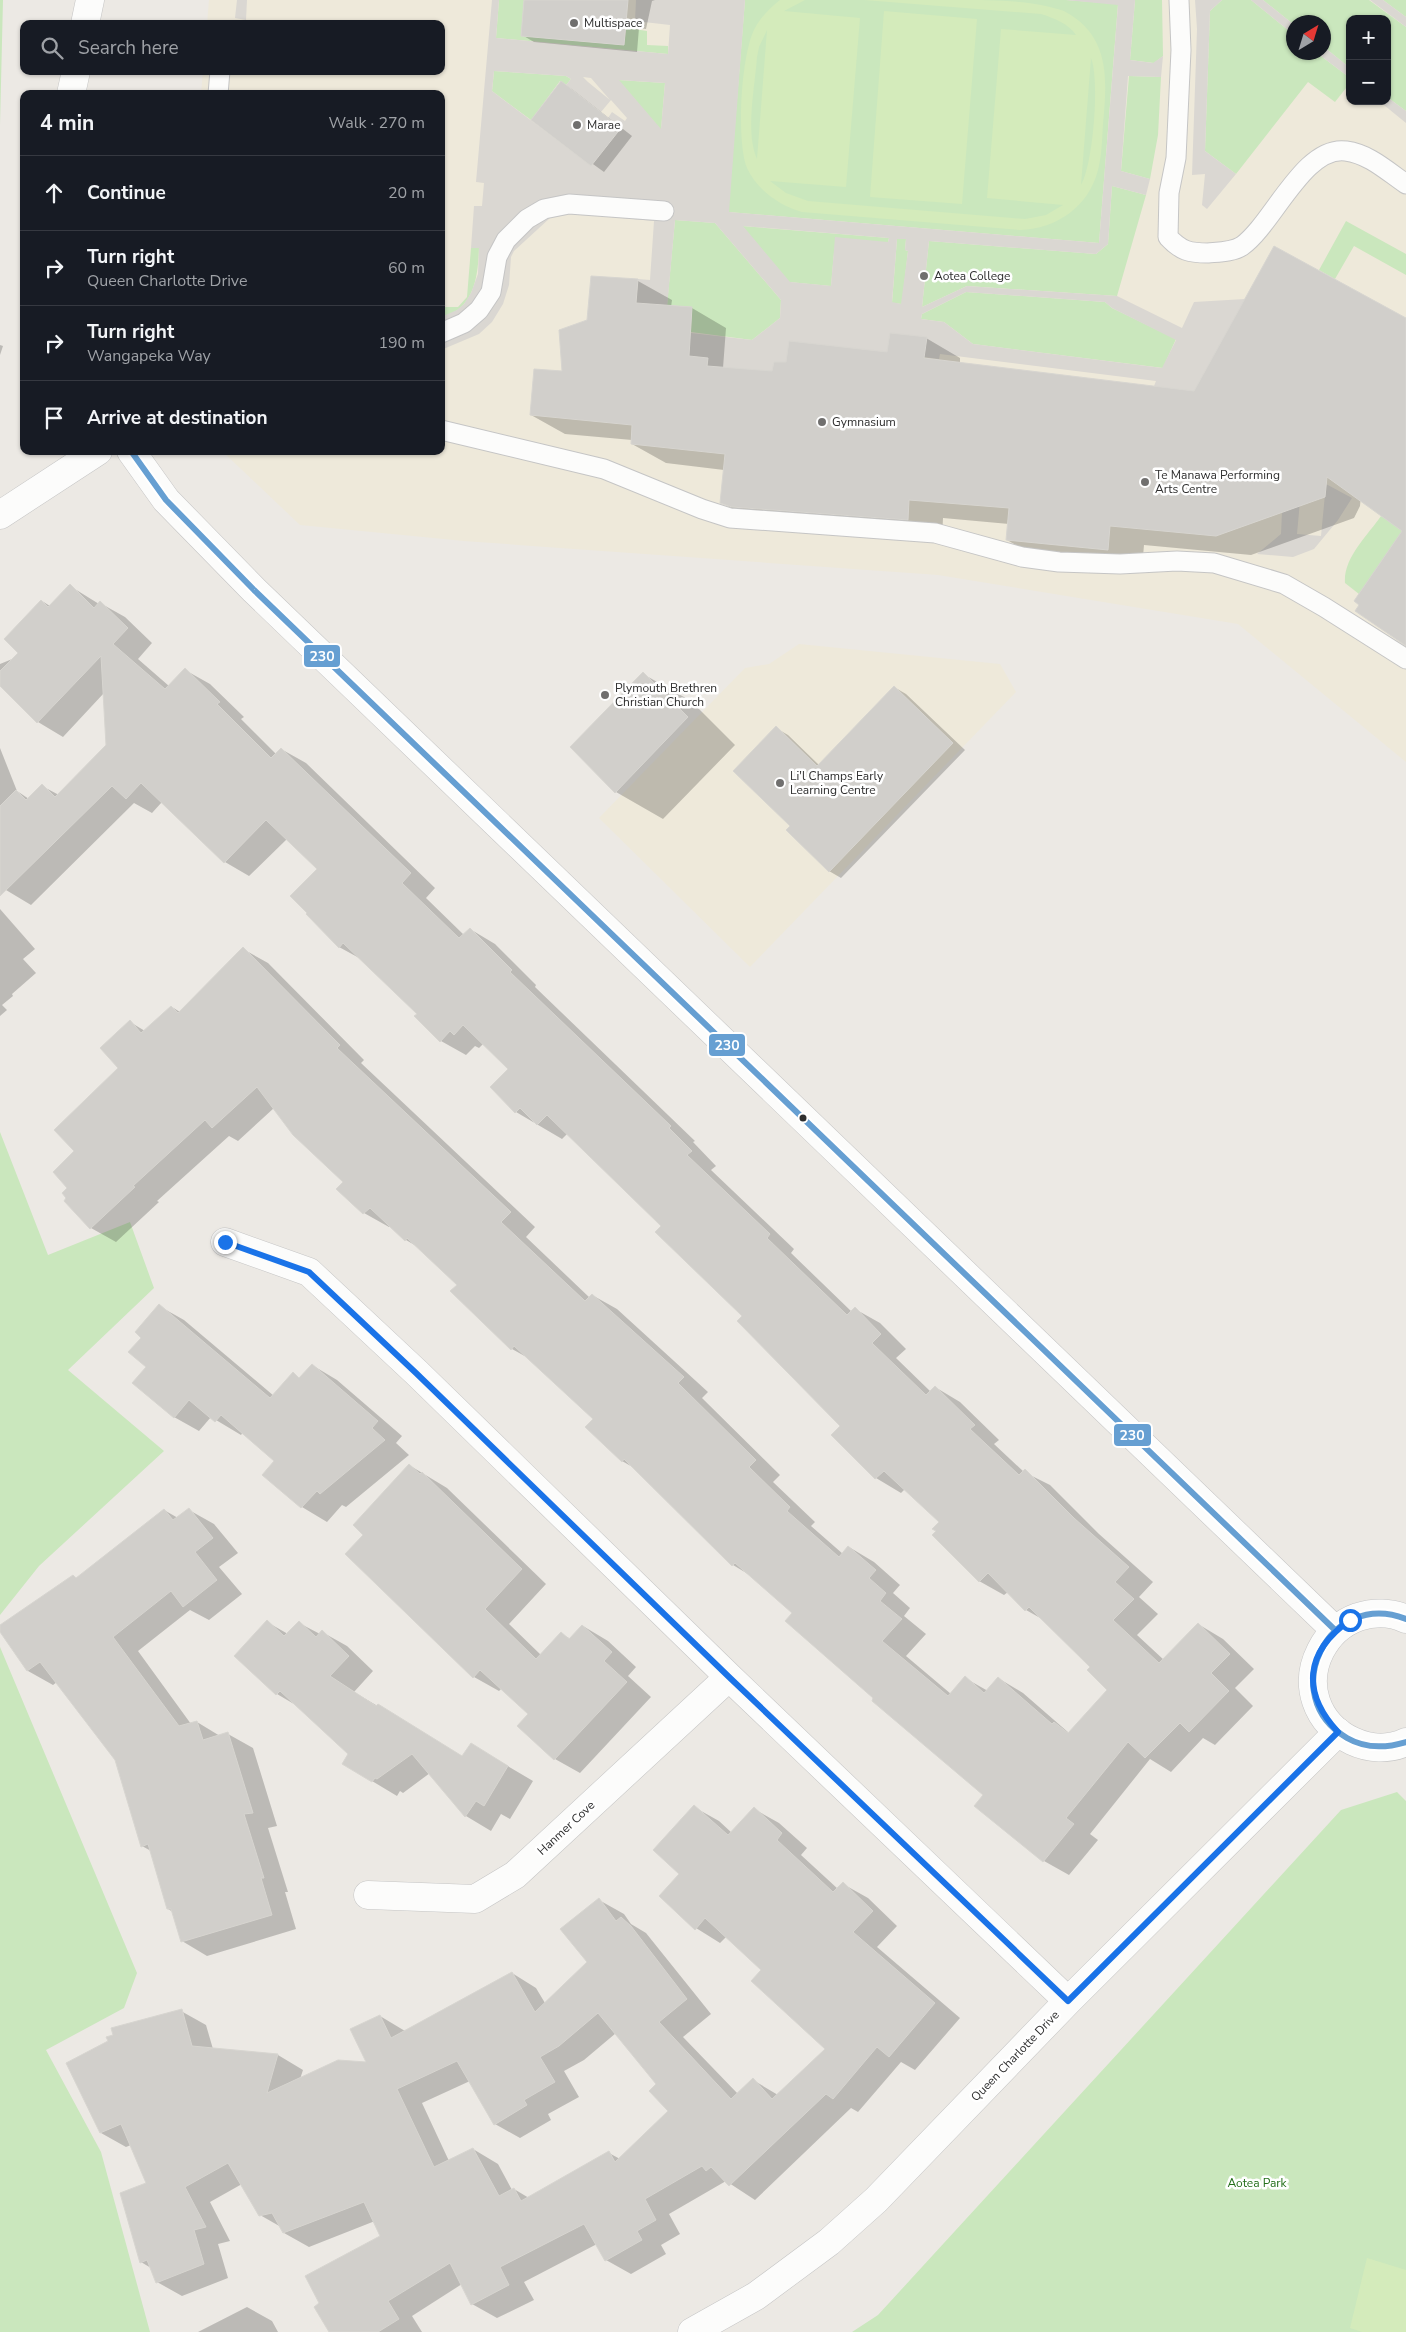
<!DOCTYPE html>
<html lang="en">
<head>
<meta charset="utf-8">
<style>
	:root { --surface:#171b24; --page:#242831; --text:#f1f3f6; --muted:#9ea1a6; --line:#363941 }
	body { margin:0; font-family:"Nunito Sans",sans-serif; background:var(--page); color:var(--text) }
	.controls { position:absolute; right:15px; top:15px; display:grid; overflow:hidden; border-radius:10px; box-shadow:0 1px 4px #0004 }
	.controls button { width:45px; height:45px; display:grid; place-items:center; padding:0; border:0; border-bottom:1px solid var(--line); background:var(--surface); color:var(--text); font:25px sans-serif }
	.compass { position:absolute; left:1286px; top:15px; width:45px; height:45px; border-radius:50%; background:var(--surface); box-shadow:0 1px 4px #0004; rotate:38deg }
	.stop { position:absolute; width:15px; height:15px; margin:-11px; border:4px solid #1a73e8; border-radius:50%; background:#fff }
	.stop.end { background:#1a73e8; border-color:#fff; box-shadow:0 1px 5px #0008 }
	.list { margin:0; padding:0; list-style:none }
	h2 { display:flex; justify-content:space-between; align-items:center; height:65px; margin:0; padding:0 20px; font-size:21px }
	h2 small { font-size:16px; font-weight:400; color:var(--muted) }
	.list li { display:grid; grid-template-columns:32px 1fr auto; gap:15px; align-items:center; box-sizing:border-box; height:75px; padding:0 20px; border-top:1px solid var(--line) }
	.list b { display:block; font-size:19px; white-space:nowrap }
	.list p { margin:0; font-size:16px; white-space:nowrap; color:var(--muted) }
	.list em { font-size:16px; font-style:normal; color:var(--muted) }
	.icon { flex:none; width:28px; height:28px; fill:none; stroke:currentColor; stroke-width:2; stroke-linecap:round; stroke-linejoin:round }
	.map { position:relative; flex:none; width:1406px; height:2332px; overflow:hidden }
	.search { position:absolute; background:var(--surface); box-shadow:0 1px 4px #0004; left:20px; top:20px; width:425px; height:55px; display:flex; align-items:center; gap:12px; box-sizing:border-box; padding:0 18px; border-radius:10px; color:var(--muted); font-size:19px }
	.panel { position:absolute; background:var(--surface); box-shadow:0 1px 4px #0004; left:20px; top:90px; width:425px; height:365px; border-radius:10px }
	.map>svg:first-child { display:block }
</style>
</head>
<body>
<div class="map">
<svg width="1406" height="2332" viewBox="0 0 1406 2332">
	<rect width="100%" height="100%" fill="#ece9e4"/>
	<!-- education -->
	<path fill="#eee9da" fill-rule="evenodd" d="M209,0H1406V762L1238,624L938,575L464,541L300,525L222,451H441V94H201L203,71H441V24H207ZM1350,19H1387V101H1350ZM1294,22H1324V52H1294Z
		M799,644L1000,664L1016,692L750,967L599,818L745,668L769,664Z"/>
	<!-- green -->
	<path fill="#cae7bd" d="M0,0H3L0,125Z
		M499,0H524L521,36L624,45L627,22L634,23V29L647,31V45L668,46V54L496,38Z
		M745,0H1066L1118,4L1099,243L728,212Z
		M1135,0H1162L1163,56L1154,63L1130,60Z
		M1222,0H1251L1293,34L1294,52L1317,53L1350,78V83L1335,102L1308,82L1236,174L1205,151L1210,11Z
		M1263,0H1369L1406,27V111L1387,97V19H1350V68L1324,47V22L1293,24Z
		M1383,0H1406V17Z
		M494,71L566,76L571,79L566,85L560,81L531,120L492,91Z
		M1129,76L1161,77L1158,135L1150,179L1121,171Z
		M618,80L665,83L661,130Z
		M1112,186L1146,195L1117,296L967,286L922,307L929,241L1096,254L1108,244Z
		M675,220L715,223L781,300L780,318L752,340L691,332L692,307L667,305Z
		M1346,221L1406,254V275L1354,246L1335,279L1319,270Z
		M742,226L889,238L888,242L834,253L831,286L789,282Z
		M897,239H906L905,250L908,251L902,304L892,303Z
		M471,248H479C478,275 475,310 441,317V307H458L467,297Z
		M966,292L1105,302L1112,308L1176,339L1163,368L973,344L944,322L921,319L922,314Z
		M1381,516L1403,530L1359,594L1345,583C1343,558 1368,535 1381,516Z
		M0,1132L48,1255L130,1222L154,1288L68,1370L164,1451L39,1566L0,1615Z
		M0,1647L137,1973L124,2008L46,2050L101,2152L150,2332H0Z
		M1397,1792L1406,1801V2332H852L878,2315L1341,1810Z"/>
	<!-- pitch -->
	<path fill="#d4ebbb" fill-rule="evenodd" d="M780,0H805L784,11L860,18L846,187L770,181L786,193L808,201L1025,219L1046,215L1063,205L987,198L1001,29L1076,35C1069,24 1054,18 1041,14L864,0C895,0 927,0 959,0C992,0 1033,0 1064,11C1111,36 1107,80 1103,124C1102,139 1102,155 1098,170C1089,206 1057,229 1020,230L802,212C780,206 757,190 747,168C736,142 741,53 755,28C761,17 770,8 780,0ZM767,30L757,159C745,132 755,87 757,57L759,47ZM1091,58C1100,80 1093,165 1081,185Z
		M884,11L977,19L962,204L870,197Z
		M1367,2258L1406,2270V2332H1362L1350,2328Z"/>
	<!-- plaza -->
	<path fill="#dad7d2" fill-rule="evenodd" d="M237,0H247L246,20L235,18Z
		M492,0H499L496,38L668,54L670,25L635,21L636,0H745L729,212L1099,243L1118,5L1066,0H1135L1130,60L1153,63L1163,56L1161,77L1128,76L1121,171L1150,179L1146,195L1112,186L1108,244L1096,254L929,241L922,307L967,286L1117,296L1182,328L1194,302L1245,299L1194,391L1154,386L1156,381L940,354L939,359L924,357L927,337L890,333L887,352L789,341L786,362H774L772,371L707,374L708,358L663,354L634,332L638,279L650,280L654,221L568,213L550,218L514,251L511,257L509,285L503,304L492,322L479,334L441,350V317L457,310L464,304L471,293L478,274L479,248H471L474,206H482L484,183L476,182ZM494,71L566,76L571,79L566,85L601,112L611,100L627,118L625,121L612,112L608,118L621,128L591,166L492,91ZM583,77L591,78L610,100L588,82ZM619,80L665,83L661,129ZM675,220L715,223L781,300L780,318L752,340L665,330ZM743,226L889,238L888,242L835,237L831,286L790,282ZM897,239H906L905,250L908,251L901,304L892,302ZM966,292L1105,302L1112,308L1176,340L1162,368L973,344L944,322L921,319L922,314Z
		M1195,0H1222L1210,11L1205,151L1236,174L1207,209L1202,205L1205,174L1192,175L1197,29Z
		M1251,0H1263L1293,24V34Z
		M1370,0H1383L1406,17V27Z
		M1324,47L1350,68V78L1317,53L1324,52Z
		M1387,97L1406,111V123L1379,101H1387Z
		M1303,468L1297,534L1321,536L1326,484L1352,498L1338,520L1314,549L1293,557L1257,554L1281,534L1282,512Z"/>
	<!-- shadow -->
	<path fill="#0003" fill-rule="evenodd" d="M525,0H655L652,1L646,29L639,28L637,52L534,42L522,35Z
		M561,82L573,90L632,136L604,172L532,120Z
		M592,277L638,281L672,300L671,307L692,308L726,328L723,368L773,372L888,354L926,338L960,358V363L1195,393L1406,320V644L1404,531L1361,495L1360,506L1354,518L1251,555L1144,545L1142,568L1041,559L1007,540L1009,524L943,518L942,539L756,522L721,502L724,470L666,463L632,444V440L565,434L531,415L564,373L588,321Z
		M0,345L3,346L0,355Z
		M70,586L99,604L100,603L125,617L152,643L138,659L169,686L185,670L210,684L244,717L241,719L276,754L281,749L306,763L435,888L426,898L464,935L470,929L495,944L536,985L535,987L695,1141L693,1142L716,1166L711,1170L794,1249L791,1253L852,1312L855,1309L880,1323L906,1349L896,1358L931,1392L935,1387L960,1402L999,1440L994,1444L1024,1472L1050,1485L1099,1534L1153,1582L1139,1597L1158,1614L1137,1635L1164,1660L1198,1624L1223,1639L1254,1669L1235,1688L1253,1706L1215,1745L1203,1738L1171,1772L1150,1759L1090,1834L1098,1840L1069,1875L1044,1861L985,1795L875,1698L793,1613L753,1577L733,1565L636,1469L622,1461L594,1419L530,1359L512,1349L458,1285L418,1247L406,1240L391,1226L389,1227L364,1213L344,1182L274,1108L238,1141L229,1136L157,1201L159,1202L116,1242L91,1228L66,1201L76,1151L120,1068L130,1022L145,1031L172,1007L180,1012L243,949L268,963L364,1060L361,1063L535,1227L526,1237L590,1298L592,1295L617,1309L708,1392L702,1398L780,1475L773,1482L815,1522L811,1526L843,1554L849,1547L874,1562L900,1585L893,1593L910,1608L904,1616L926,1634L906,1656L951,1694L965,1678L988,1691L998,1678L1023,1693L1069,1733L1109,1690L1091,1667L1042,1619L1026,1610L1008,1592L1004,1595L979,1581L937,1531L941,1522L905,1489L901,1493L876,1478L833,1435L842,1426L663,1226L568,1133L562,1139L516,1112L492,1087L510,1069L484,1043L479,1048L475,1046L466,1055L441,1041L418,1014L361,959L339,947L319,869L287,839L249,876L225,862L162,802L152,813L134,803L31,905L6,890L0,884V748L17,791L29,799L42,786L59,795L107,745L104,693L63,737L38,722L0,684V664L22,655L42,601L50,606Z
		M643,674L691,701L735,745L663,819L616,792L571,747Z
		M894,687L906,694L965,750L841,878L829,871L792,826L776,728L788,735L819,765Z
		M0,909L35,949L23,959L36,973L12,994L13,996L2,1005L7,1010L0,1016Z
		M159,1306L184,1320L274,1396L293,1374L300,1378L312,1365L337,1380L402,1436L396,1443L409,1455L346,1507L342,1505L327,1522L302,1507L264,1475L276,1460L243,1432L241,1435L211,1417L199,1431L174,1417L148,1367L142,1337Z
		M409,1465L447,1488L546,1584L509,1624L541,1655L561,1634L571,1639L583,1626L608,1641L636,1667L628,1676L651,1697L580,1773L555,1759L530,1714L502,1688L499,1691L474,1677L365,1534Z
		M164,1510L178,1518L189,1510L214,1524L238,1553L219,1567L242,1594L209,1620L190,1610L138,1651L191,1724L197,1722L220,1736L228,1734L253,1748L277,1826L268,1828L288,1892H285L296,1929L207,1956L182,1941L173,1912L168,1909L151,1851L142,1846L116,1760L57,1682L53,1685L28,1671L0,1630V1626L74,1576L78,1579Z
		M267,1622L288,1634L299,1623L320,1634L322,1632L347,1646L373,1671L354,1692L463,1757L496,1759L533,1781L510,1819L501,1814L491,1831L466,1816L430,1773L403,1793L400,1791L397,1796L372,1781L350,1754L299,1707L277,1694Z
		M694,1807L719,1821L732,1833L754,1809L779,1823L807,1848L801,1855L838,1889L843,1884L868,1898L897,1926L877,1947L960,2018L915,2070L901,2062L858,2112L851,2108L755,2200L726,2181L669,2214L680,2234L661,2245L666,2254L631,2274L606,2260L597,2244L524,2282L534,2300L497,2318L472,2304L462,2284L412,2316L422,2332H330L320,2303L382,2237L375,2221L309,2247L284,2233L281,2227L260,2215L242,2184L210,2202L230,2241L218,2244L228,2278L182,2296L157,2282L151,2268L141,2262L147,2184L131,2145L126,2147L101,2133L181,2011L206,2025L213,2049L278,2055L303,2070L300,2079L368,2064L380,2016L405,2031L512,1973L536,1988L545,2003L589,1962L599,1900L624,1914L631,1924L646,1933L711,2014L683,2037L738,2094L753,2080L778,2095L826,2049L762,1970L727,1936L720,1943L696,1928L681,1874ZM616,2033L657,2084L670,2111L620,2159L609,2153L529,2198L514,2189L512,2190L498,2164L473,2149L449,2161L422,2103L470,2081L495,2124L520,2138L551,2120L548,2114L579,2097L564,2071L584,2060Z
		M247,2307L272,2321L278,2332H198Z"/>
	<!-- building -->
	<path fill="#d1cfcb" stroke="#d7d5d0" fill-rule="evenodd" d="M524,0H628L624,45L521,36Z
		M561,81L621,128L591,166L531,120Z
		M1274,246L1406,318V646L1355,611L1359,605L1354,601L1402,531L1327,477L1325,497L1216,536L1110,526L1108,550L1006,540L1009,508L909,500L908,520L732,507L720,503L725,454L631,444L632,425L530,415L534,369L562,371L559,330L587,320L591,276L638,279L636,303L692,307L689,356L708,358L707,366L772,371L774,362H786L789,341L887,352L890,333L927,337L924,358L1194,391Z
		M70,584L94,608L100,601L128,628L113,644L165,689L185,668L220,702L217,704L271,758L281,748L411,873L402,883L459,938L470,928L512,970L510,972L671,1126L669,1128L692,1151L687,1155L770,1234L767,1238L847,1315L855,1307L881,1334L872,1343L926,1395L935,1386L975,1425L970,1429L1019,1475L1025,1469L1074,1518L1129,1567L1115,1582L1134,1599L1113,1620L1159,1663L1198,1623L1230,1654L1211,1673L1229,1691L1189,1732L1180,1723L1145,1758L1128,1742L1066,1818L1074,1824L1043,1862L974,1806L983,1795L872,1701L873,1698L785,1621L792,1613L735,1563L732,1566L624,1459L622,1462L585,1427L593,1419L514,1346L511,1350L450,1291L457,1285L407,1238L405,1241L370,1208L363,1214L336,1189L343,1182L293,1135L257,1087L212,1128L205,1120L133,1186L135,1187L90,1229L64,1201L66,1198L62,1193L67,1188L53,1172L74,1151L54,1130L118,1068L100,1048L130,1020L141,1033L171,1006L178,1013L243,947L340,1045L337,1048L511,1212L501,1222L585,1301L592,1294L684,1377L678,1383L756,1460L749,1467L790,1507L787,1511L839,1557L848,1546L876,1570L869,1578L886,1593L880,1601L902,1619L882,1641L948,1696L965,1676L984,1693L998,1677L1052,1724L1054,1722L1068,1733L1107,1690L1087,1670L1090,1667L1029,1607L1025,1611L988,1573L979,1582L932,1535L936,1531L932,1529L939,1522L884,1471L875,1479L831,1435L840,1426L737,1321L742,1316L655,1232L661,1226L547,1115L537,1125L520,1108L515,1113L490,1087L508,1069L463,1025L454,1035L450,1031L440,1042L414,1016L417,1014L343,943L339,948L306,914L307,913L290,896L317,869L266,820L224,863L141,783L126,799L112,786L0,896V806L16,790L26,800L42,784L55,797L106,745L101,656L37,723L0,686V671L18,653L4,639L41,600L48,607Z
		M643,672L688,717L615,793L570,747Z
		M894,686L953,743L829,872L786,830L790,826L733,771L776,726L817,766Z
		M159,1304L270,1398L293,1372L299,1378L312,1364L378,1421L372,1428L385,1440L320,1494L317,1491L301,1508L262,1475L274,1461L221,1415L215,1422L189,1400L174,1418L132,1383L146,1367L128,1352L141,1338L135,1332Z
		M409,1464L420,1474L422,1472L522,1569L485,1609L536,1659L561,1632L569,1639L582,1625L612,1652L604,1661L627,1682L554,1760L517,1726L528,1714L480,1670L473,1678L345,1554L363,1535L353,1525Z
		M189,1508L213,1538L195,1552L217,1580L183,1607L171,1591L113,1637L179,1726L197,1721L203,1740L228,1732L253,1813L244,1814L264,1878H261L272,1915L181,1942L171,1909H167L148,1844L141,1847L115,1760L40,1662L27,1671L0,1632V1625L73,1575L76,1578L164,1509L173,1520Z
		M267,1620L284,1636L299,1621L316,1637L322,1630L349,1656L330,1676L376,1706L378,1704L462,1756L471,1743L508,1766L484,1806L476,1801L465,1817L412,1754L377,1779L375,1778L372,1782L342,1764L348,1754L280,1691L276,1695L234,1656Z
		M694,1805L728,1835L754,1807L782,1833L777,1840L833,1892L843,1882L873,1911L853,1932L935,2003L889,2057L877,2047L833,2099L826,2094L729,2186L711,2167L706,2171L702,2166L645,2199L656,2220L637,2231L642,2240L605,2261L584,2224L500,2267L509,2285L471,2305L450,2263L388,2301L399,2319L378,2332H329L314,2307L319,2303L305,2276L380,2236L364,2202L283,2233L272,2213L259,2216L228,2163L185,2187L206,2227L194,2230L204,2264L156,2283L147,2260L140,2263L120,2193L146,2183L121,2124L100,2133L66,2063L108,2041L106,2037L113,2035L111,2028L182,2009L192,2046L278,2054L267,2093L338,2060L366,2062L350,2029L380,2015L391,2038L512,1972L535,2012L587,1962L560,1929L599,1898L616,1921L621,1917L631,1926L687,1999L659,2022L731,2099L753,2078L772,2099L825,2049L751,1981L761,1970L705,1918L695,1930L659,1896L679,1874L653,1850ZM598,2013L656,2084L649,2091L668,2111L615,2162L609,2151L521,2201L514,2188L499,2196L473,2148L434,2167L397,2089L457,2061L494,2125L527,2105L524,2100L555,2082L540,2057L559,2046Z"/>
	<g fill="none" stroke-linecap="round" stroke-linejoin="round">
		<defs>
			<path id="service" d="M1179,0L1181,50L1176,158L1169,193L1168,237C1181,251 1189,253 1208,253C1219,252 1233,252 1242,246C1273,224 1304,145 1346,151C1369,154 1387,171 1406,184
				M218,94L220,71
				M441,333L464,323L479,310L491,292L497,257L506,240L527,219L544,209L569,204L664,211
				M441,430L604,469L702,509L730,518L935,533L1022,557L1059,562L1120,564L1177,561L1214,563L1284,584L1324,607L1406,659"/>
			<path id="minor" d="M0,515L98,451
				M225,1242L309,1272L417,1373L729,1677L1068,2001
				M368,1895L475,1899L515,1875L729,1677
				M692,2332L756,2296L829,2242L876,2200L1068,2001L1338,1732"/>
			<path id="tertiary" d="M85,24L90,0
				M71,94L76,71
				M131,451L166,500L254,590L1335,1630
				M1406,1619C1391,1612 1373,1612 1358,1617C1325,1629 1305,1667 1316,1701C1328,1737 1371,1758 1406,1742"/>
		</defs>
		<!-- service casing -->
		<use href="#service" stroke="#c5c5c5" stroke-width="21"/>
		<!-- minor casing -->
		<use href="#minor" stroke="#c5c5c5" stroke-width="29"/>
		<!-- tertiary casing -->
		<use href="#tertiary" stroke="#c5c5c5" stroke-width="29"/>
		<!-- service -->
		<use href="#service" stroke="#fcfcfb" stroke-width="19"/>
		<!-- minor -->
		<use href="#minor" stroke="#fcfcfb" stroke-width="28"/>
		<!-- tertiary -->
		<use href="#tertiary" stroke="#fcfcfb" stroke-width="28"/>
		<defs>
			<path id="bus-1" d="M131,451L166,500L254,590L1335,1630
				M1406,1619C1329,1588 1275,1696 1347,1738C1366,1749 1386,1748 1406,1742"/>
		</defs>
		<!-- bus-1 casing -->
		<use href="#bus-1" stroke="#fff" stroke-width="10"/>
		<!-- bus-1 -->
		<use href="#bus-1" stroke="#669fd2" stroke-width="6"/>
	</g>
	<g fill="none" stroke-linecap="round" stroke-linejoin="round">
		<!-- route -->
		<path stroke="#1a73e8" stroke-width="6" d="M225,1242L309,1272L416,1373L729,1677L1068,2001L1338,1732C1301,1692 1305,1652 1350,1620"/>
	</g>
	<!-- markers -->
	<g fill="#706f6e" stroke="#fff" stroke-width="2">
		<circle cx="574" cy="23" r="5"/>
		<circle cx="577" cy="125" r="5"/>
		<circle cx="924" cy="276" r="5"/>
		<circle cx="822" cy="422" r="5"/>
		<circle cx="1145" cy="482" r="5"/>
		<circle cx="605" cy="695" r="5"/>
		<circle cx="780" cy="783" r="5"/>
	</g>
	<circle fill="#2e2e2e" stroke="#fff" stroke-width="2" cx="803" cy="1118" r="4.5"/>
	<g text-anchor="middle" stroke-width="5" stroke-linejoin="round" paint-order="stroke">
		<!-- poi labels -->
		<g font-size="12" fill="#2e2e2e" stroke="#fff" text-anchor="start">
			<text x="584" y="27">Multispace</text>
			<text x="587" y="129">Marae</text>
			<text x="934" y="280">Aotea College</text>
			<text x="832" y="426">Gymnasium</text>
			<text x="1155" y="479">Te Manawa Performing<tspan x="1155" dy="14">Arts Centre</tspan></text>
			<text x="615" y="692">Plymouth Brethren<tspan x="615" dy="14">Christian Church</tspan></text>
			<text x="790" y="780">Li'l Champs Early<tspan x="790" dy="14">Learning Centre</tspan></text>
		</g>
		<!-- street labels -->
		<g font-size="12" fill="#2e2e2e" stroke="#fff">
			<text transform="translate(566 1828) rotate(-43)" y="4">Hanmer Cove</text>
			<text transform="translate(1015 2056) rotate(-46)" y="4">Queen Charlotte Drive</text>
		</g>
		<!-- park labels -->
		<g font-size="12" fill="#236f1a" stroke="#fff">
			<text x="1257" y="2187">Aotea Park</text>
		</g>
	</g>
	<g stroke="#fff" stroke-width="2">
		<rect x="303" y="644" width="38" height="24" rx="5" fill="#669fd2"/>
		<rect x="708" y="1033" width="38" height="24" rx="5" fill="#669fd2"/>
		<rect x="1113" y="1423" width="39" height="24" rx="5" fill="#669fd2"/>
	</g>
	<g font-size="14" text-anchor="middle" font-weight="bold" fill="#fff">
		<text x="322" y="661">230</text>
		<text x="727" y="1050">230</text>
		<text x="1132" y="1440">230</text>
	</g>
</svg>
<div class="controls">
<button>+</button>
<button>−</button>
</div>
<svg class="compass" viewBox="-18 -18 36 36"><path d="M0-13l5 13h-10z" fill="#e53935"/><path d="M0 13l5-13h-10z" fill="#9ea1a6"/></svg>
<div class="stop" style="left:1350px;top:1620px"></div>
<div class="stop end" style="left:225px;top:1242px"></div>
<div class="search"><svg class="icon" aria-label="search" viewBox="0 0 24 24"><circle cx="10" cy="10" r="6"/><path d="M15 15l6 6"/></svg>Search here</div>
<section class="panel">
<h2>4 min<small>Walk · 270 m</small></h2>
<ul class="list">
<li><svg class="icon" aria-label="ahead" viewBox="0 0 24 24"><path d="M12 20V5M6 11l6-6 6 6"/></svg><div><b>Continue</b></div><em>20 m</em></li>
<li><svg class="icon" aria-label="right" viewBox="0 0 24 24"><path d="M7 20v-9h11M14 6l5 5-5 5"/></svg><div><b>Turn right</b><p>Queen Charlotte Drive</p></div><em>60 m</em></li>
<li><svg class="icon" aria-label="right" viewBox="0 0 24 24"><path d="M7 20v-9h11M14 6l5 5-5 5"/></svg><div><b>Turn right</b><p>Wangapeka Way</p></div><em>190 m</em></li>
<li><svg class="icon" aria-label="arrive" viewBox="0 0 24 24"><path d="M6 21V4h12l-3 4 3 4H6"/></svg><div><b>Arrive at destination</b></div></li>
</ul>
</section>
</div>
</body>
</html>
